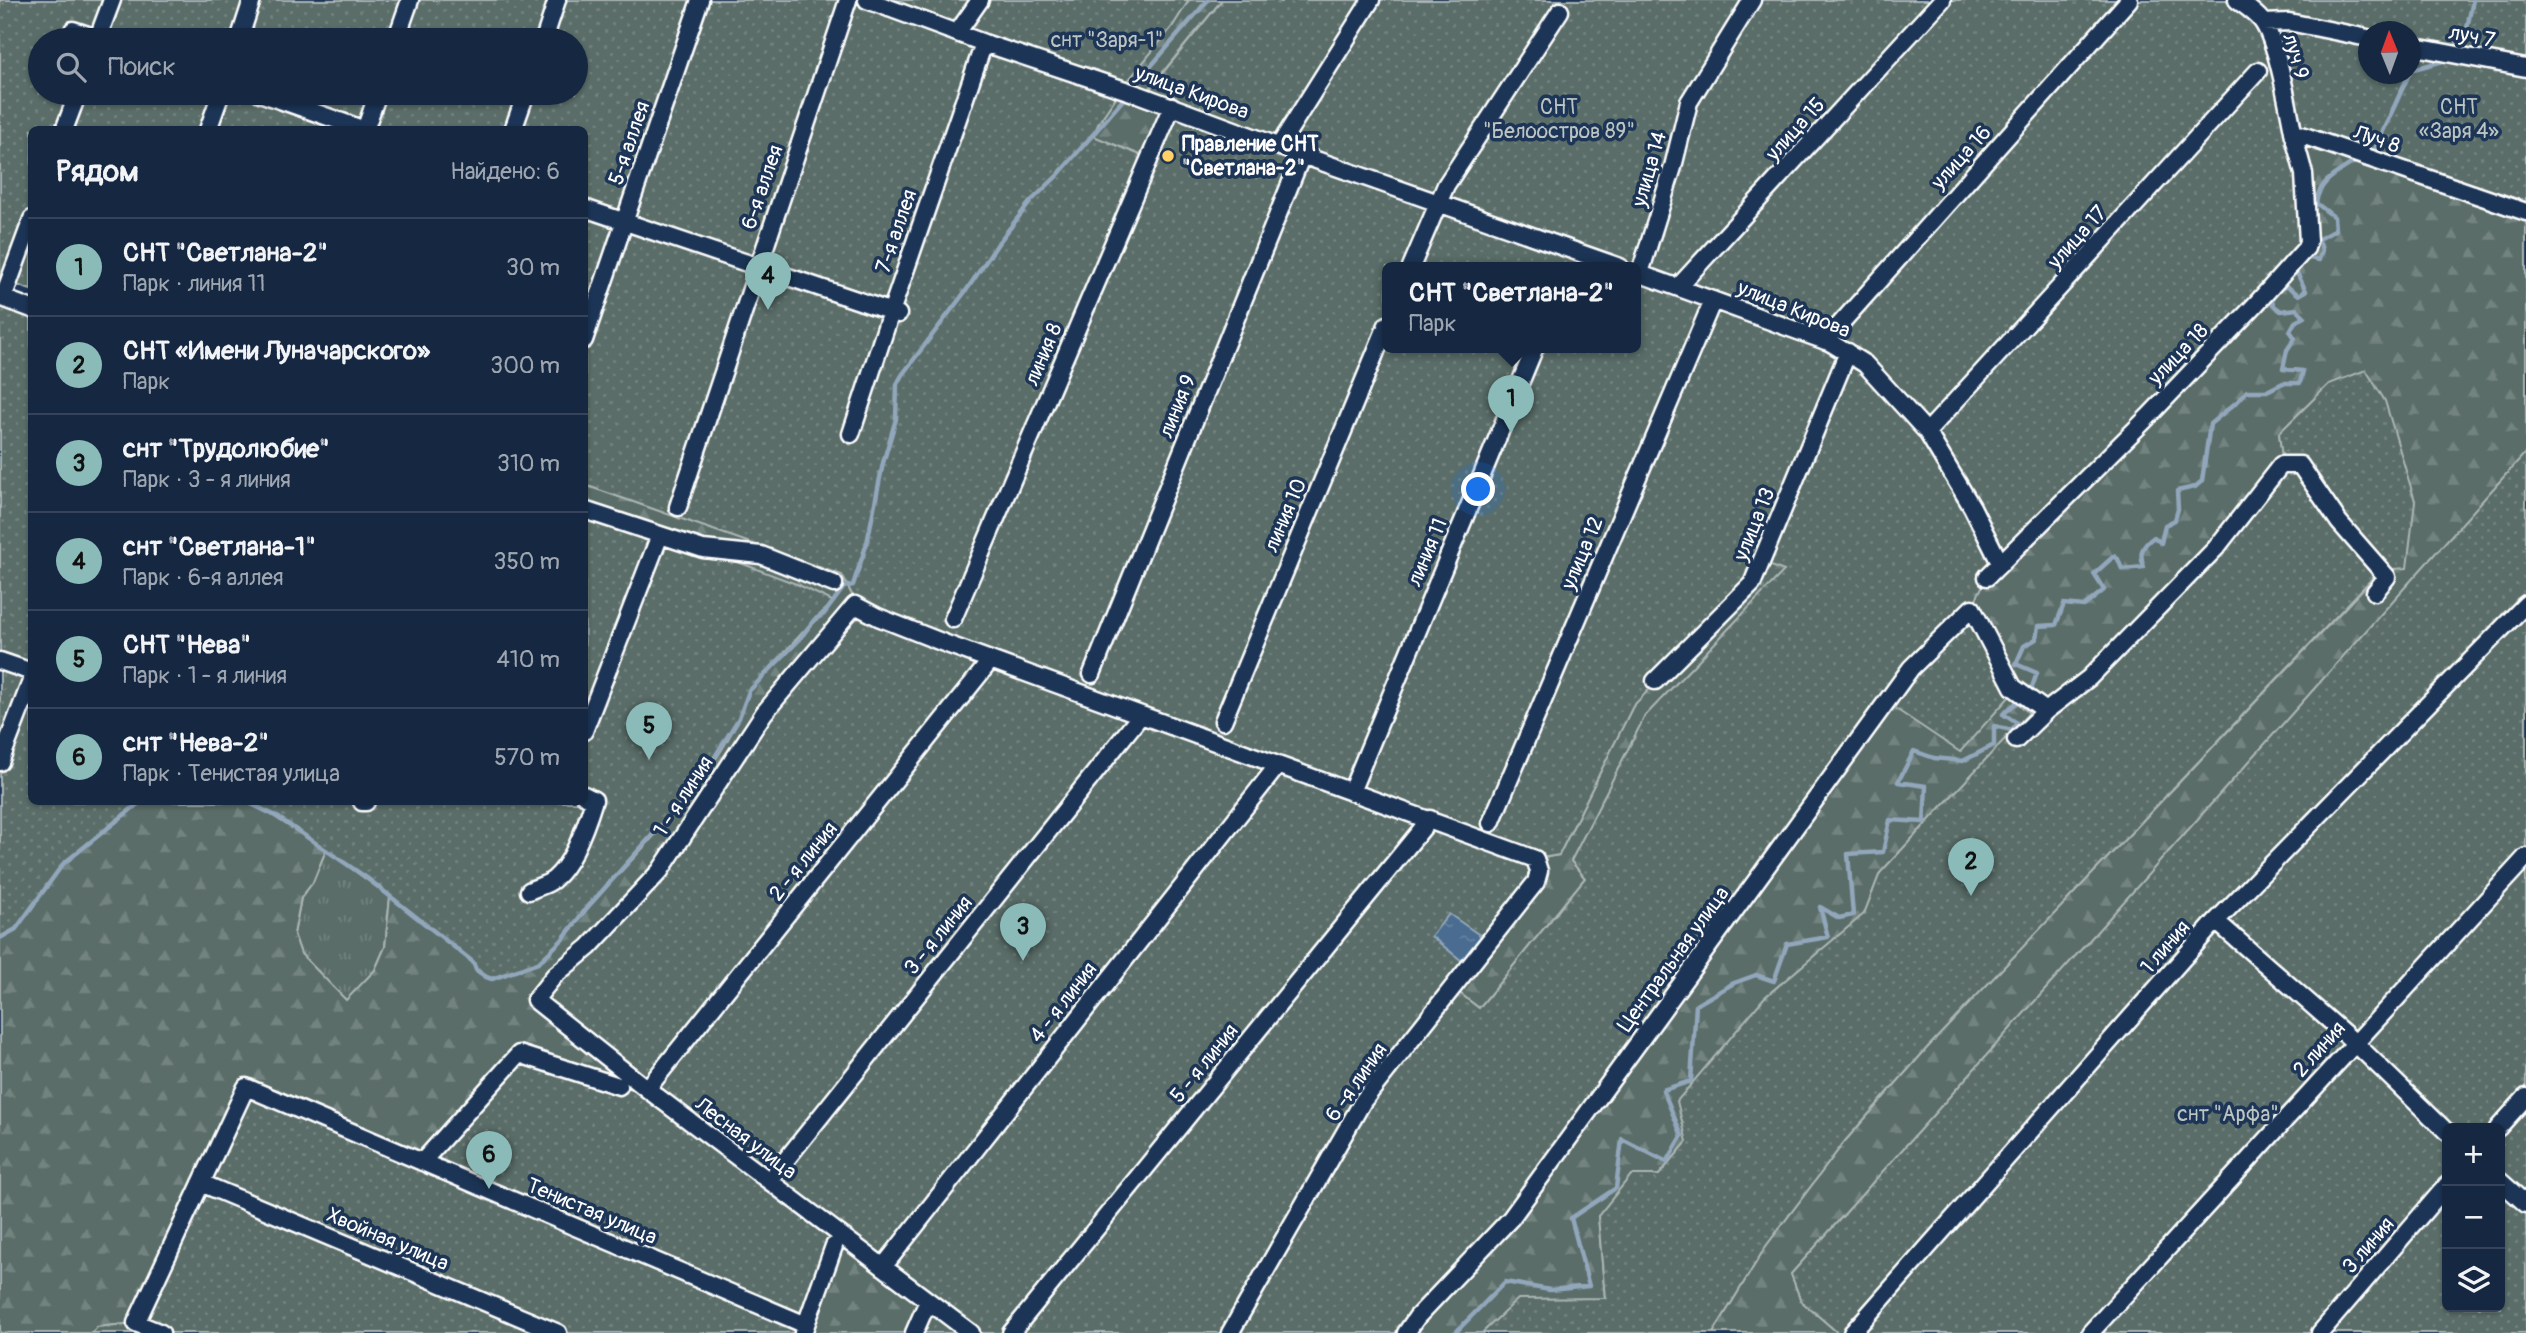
<!DOCTYPE html>
<html lang="ru">
<head>
<meta charset="utf-8">
<style>
	:root { --surface:#162841; --page:#1f3048; --text:#f1f3f6; --muted:#9ea6b1; --line:#35445a; --accent:#8bbbb9 }
	body { margin:0; font-family:Pangolin,sans-serif; background:var(--page); color:var(--text) }
	.controls { position:absolute; right:21px; bottom:21px; display:grid; overflow:hidden; border-radius:10px; box-shadow:0 2px 5px #0004 }
	.controls button { width:63px; height:63px; display:grid; place-items:center; padding:0; border:0; border-bottom:2px solid var(--line); background:var(--surface); color:var(--text); font:35px sans-serif }
	.compass { position:absolute; left:2358px; top:21px; width:63px; height:63px; border-radius:50%; background:var(--surface); box-shadow:0 2px 5px #0004; rotate:359deg }
	.you { position:absolute; left:1479px; top:490px; width:24px; height:24px; margin:-18px; border:5px solid #fff; border-radius:50%; background:#1a73e8; box-shadow:0 0 0 10px #1a73e833 }
	.badge { display:grid; place-items:center; width:46px; height:46px; border-radius:50%; background:var(--accent); color:#111; font-size:23px; font-weight:700 }
	.pin { position:absolute; translate:-50% -58px; filter:drop-shadow(0 2px 4px #0008) }
	.pin::after { content:''; position:absolute; top:37px; width:24px; height:21px; background:inherit; clip-path:polygon(0 0,100% 0,50% 100%) }
	.popup { position:absolute; left:1382px; top:262px; width:259px; height:91px; box-sizing:border-box; display:grid; place-content:center; border-radius:10px; background:var(--surface); filter:drop-shadow(0 2px 5px #0005); font-size:23px; white-space:nowrap; color:var(--muted) }
	.popup b { font-size:26px; color:var(--text) }
	.popup::after { content:''; position:absolute; left:50%; top:100%; margin-left:-14px; border:14px solid transparent; border-top-color:var(--surface) }
	.list { margin:0; padding:0; list-style:none }
	h2 { display:flex; justify-content:space-between; align-items:center; height:91px; margin:0; padding:0 28px; font-size:30px }
	h2 small { font-size:23px; font-weight:400; color:var(--muted) }
	.list li { display:grid; grid-template-columns:46px 1fr auto; gap:21px; align-items:center; box-sizing:border-box; height:98px; padding:0 28px; border-top:2px solid var(--line) }
	.list b { display:block; font-size:26px; white-space:nowrap }
	.list p { margin:0; font-size:23px; white-space:nowrap; color:var(--muted) }
	.list em { font-size:23px; font-style:normal; color:var(--muted) }
	.icon { flex:none; width:38px; height:38px; fill:none; stroke:currentColor; stroke-width:2; stroke-linecap:round; stroke-linejoin:round }
	.map { position:relative; flex:none; width:2526px; height:1333px; overflow:hidden }
	.search { position:absolute; background:var(--surface); box-shadow:0 2px 5px #0004; left:28px; top:28px; width:560px; height:77px; display:flex; align-items:center; gap:18px; box-sizing:border-box; padding:0 24px; border-radius:38px; color:var(--muted); font-size:26px }
	.panel { position:absolute; background:var(--surface); box-shadow:0 2px 5px #0004; left:28px; top:126px; width:560px; height:679px; border-radius:10px }
	.map>svg:first-child { display:block }
</style>
</head>
<body>
<div class="map">
<svg width="2526" height="1333" viewBox="0 0 2526 1333">
	<defs>
		<pattern id="grass-tufts" width="24" height="20" patternUnits="userSpaceOnUse" patternTransform="scale(1.75)"><rect width="24" height="20" fill="#5a6d68"/><path d="M3 7l-1-3M5 7V3M7 7l1-3M15 17l-1-3M17 17v-4M19 17l1-3" fill="none" stroke="#73837f"/></pattern>
		<pattern id="forest-firs" width="22" height="20" patternUnits="userSpaceOnUse" patternTransform="scale(1.75)"><rect width="22" height="20" fill="#5a6d68"/><path d="M5 1l3.5 6h-7zM16 11l3.5 6h-7z" fill="#73837f"/></pattern>
		<pattern id="garden-dots" width="8" height="8" patternUnits="userSpaceOnUse" patternTransform="scale(1.75)"><rect width="8" height="8" fill="#5a6d68"/><path d="M2 2h.1M6 6h.1" fill="none" stroke="#73837f" stroke-width="1.8" stroke-linecap="round"/></pattern>
		<pattern id="water-ripples" width="26" height="14" patternUnits="userSpaceOnUse" patternTransform="scale(1.75)"><rect width="26" height="14" fill="#4a6c90"/><path d="M2 4q2-2 4 0t4 0M15 11q2-2 4 0t4 0" fill="none" stroke="#6582a1"/></pattern>
	</defs>
	<rect width="100%" height="100%" fill="#1d3557"/>
	<filter id="ink" filterUnits="userSpaceOnUse"><feTurbulence type="fractalNoise" baseFrequency=".0143" numOctaves="2"/><feDisplacementMap in="SourceGraphic" scale="14" xChannelSelector="R" yChannelSelector="G"/><feConvolveMatrix kernelMatrix="1 2 1 2 8 2 1 2 1" color-interpolation-filters="sRGB"/></filter>
	<g filter="url(#ink)">
		<!-- grass -->
		<path fill="url(#grass-tufts)" stroke="#acb6b4" stroke-width="2" d="M326,850L390,897L385,947L375,970L346,1001L301,954L294,934L301,898L313,882Z"/>
		<!-- forest -->
		<path fill="url(#forest-firs)" stroke="#acb6b4" stroke-width="2" d="M1189,0H1222L1144,95L1172,105L1150,159L1093,136L1099,122L1122,88L1172,27Z
			M2293,131L2526,212V452L1791,1274L1801,1301L1838,1333H1713L1766,1246L1845,1141L1927,1048L2381,570L2415,501L2404,468L2329,384L2279,433L2283,465L2089,678L2043,709L2013,687L1970,609L1985,581Z
			M585,485L842,575L858,607L636,1081L627,1089L519,1054L415,1159L136,1323L97,1327L92,1333H0V937L16,929L63,864L142,802H248L258,806L326,850L313,882L301,898L294,934L301,954L346,1000L375,970L385,947L390,897L473,962L476,968C487,969 503,975 514,972C544,967 570,933 586,909C642,847 725,772 749,691L834,602L585,510Z
			M1761,562L1785,570L1645,716L1571,861L1585,878L1479,1008L1453,988L1535,859L1559,855L1633,706Z
			M2010,695L2029,713L1880,873L1864,914L1764,998L1687,1142L1659,1175L1598,1216L1605,1299H1519L1482,1333H1406L1887,702Z
			M842,1236L923,1297L909,1333H803Z"/>
		<!-- garden -->
		<path fill="url(#garden-dots)" stroke="#acb6b4" stroke-width="2" fill-rule="evenodd" d="M0,0H1189L1172,27L1122,88L1099,122L1093,136L1150,159L1169,114L1144,96L1222,0H1277L1281,2L1283,0H2526V212L2293,131L2308,241L1985,581L1971,609L2013,687L2043,709L2089,678L2283,465L2279,433L2329,384L2366,370L2385,401L2415,501L2407,568L2380,570L1927,1048L1845,1141L1766,1246L1713,1333H1482L1518,1299L1605,1298L1598,1216L1631,1175H1659L1687,1142L1677,1101L1764,998L1864,914L1880,873L2029,713L2010,696L1960,752L1887,703L1511,1218L1406,1333H909L923,1297L842,1236L803,1333H92L97,1327L136,1323L246,1087L415,1159L519,1054L628,1089L636,1081L541,1004L555,975L660,871L764,713L858,606L842,575L585,485L584,130H32L31,290L0,279ZM2368,32H2410V74H2368ZM40,40H576V93H40ZM1387,267H1635V347H1387ZM1761,562L1784,571L1645,716L1571,861L1585,878L1479,1008L1453,988L1536,882L1535,859L1559,855L1633,706L1752,584Z
			M0,297L31,310L32,802H142L63,864L16,929L0,937Z
			M2526,452V1333H1838L1801,1301L1791,1274ZM2447,1128H2500V1307H2447Z
			M585,510L701,548L799,585L834,602L814,620L749,691C725,772 642,847 586,909L575,926L538,963L492,979L475,968L473,962L367,878L258,806L248,802H584Z"/>
		<!-- water -->
		<path fill="url(#water-ripples)" stroke="#92a7bc" stroke-width="2" d="M1449,914L1481,936L1462,961L1431,936Z"/>
		<g fill="none" stroke-linecap="round" stroke-linejoin="round">
			<!-- stream -->
			<path stroke="#92a7bc" stroke-width="4.5" d="M2455,47L2467,28L2473,0
				M2410,70L2447,60
				M1133,87L1208,0
				M2374,151L2409,74
				M2305,257L2319,260L2322,250L2319,239L2335,230L2334,217L2316,203C2319,181 2337,173 2354,162L2367,166
				M2031,690L2037,673L2016,664L2024,646L2036,639L2038,626L2056,625L2064,604L2084,606L2104,590L2094,574L2114,556L2118,559L2122,569L2144,567C2138,552 2143,545 2154,537L2161,543L2165,525L2175,520L2178,509L2177,491L2195,487L2202,481L2210,424L2238,401L2247,391H2267L2283,383H2300L2303,371L2283,369L2287,350L2295,338L2290,331L2295,322L2305,317L2297,309L2281,311L2273,305L2271,293L2277,288L2288,287L2299,295L2306,291L2296,271L2298,266
				M247,802L276,816L367,878L473,962L476,970L486,977L492,979L538,963L562,940L586,909L698,784L739,718L749,691L799,640L814,620L824,614L844,587L853,585L867,543L883,463L896,419L897,384L902,375L968,288L999,242L1031,201L1057,176L1128,94
				M0,938L16,929L63,864L140,802
				M1455,1333L1505,1282L1550,1290L1589,1286L1571,1218L1616,1188L1622,1139L1667,1162L1682,1136L1663,1090L1691,1081L1696,1005L1734,983L1756,975L1774,981L1787,944L1828,937L1820,907L1839,918L1853,915L1848,854L1883,852L1890,820L1924,822L1926,786L1898,782L1914,751L1934,758L1963,761L1994,745V726L2012,730L2017,723L2003,714L2021,699"/>
			<defs>
				<path id="minor" d="M867,0L984,43L1140,95L1302,155L1620,267
					M2237,0C2245,6 2255,12 2262,21C2278,43 2288,108 2294,136
					M2263,23L2289,22L2368,38
					M73,30L103,40
					M957,33L980,0
					M97,40L112,0
					M239,40L252,0
					M396,40L410,0
					M544,40L557,0
					M2410,46L2526,68
					M260,93L365,130
					M64,130L78,93
					M208,130L221,93
					M365,130L378,93
					M513,130L526,93
					M2293,132L2526,212
					M1279,146L1371,0
					M584,208L898,314
					M1411,267L1446,185L1560,11
					M1635,272L1831,343L1865,364L1927,432L1972,507L2000,563
					M1640,273L1673,167L1689,102L1752,0
					M1679,286L1942,0
					M0,297L32,309
					M3,298L32,219
					M584,340L700,0
					M1825,341L2129,0
					M1927,432L2258,71
					M851,434L891,312L984,43
					M678,507L848,0
					M584,510L703,549L761,555L834,584
					M1987,577L2148,417L2255,305L2306,248L2308,241L2304,174L2295,141
					M953,619L1172,106
					M0,661L32,672
					M1092,674L1302,155
					M1655,681L1752,584L1848,352
					M1223,721L1387,325
					M584,731L660,535
					M2016,740L2046,711L2089,678L2216,548L2281,465H2300L2339,522L2387,577L2375,592
					M0,762L32,679
					M1351,792L1535,347
					M362,802H366
					M1491,823L1713,300
					M529,891C536,887 548,885 554,879C573,863 587,823 594,800L584,795
					M2216,921L2354,1042L2447,1132
					M647,1089L991,660
					M2498,1128L2526,1097
					M422,1162L519,1054L619,1086
					M769,1181L1141,715
					M2500,1181L2526,1204
					M201,1183L558,1333
					M883,1267L1278,765
					M161,1333L136,1323L246,1087L806,1325
					M803,1333L834,1246
					M914,1333L928,1301
					M971,1333L647,1089L535,1000L555,975L589,947L660,871L764,713L855,605L878,617L944,643L1535,859L1539,871L1536,882L1363,1101L1230,1333
					M1011,1333L1430,819
					M1406,1333L1417,1317L1511,1218L1911,668L1972,608L2013,687L2046,711
					M1852,1333L2216,921L2526,604
					M2090,1333L2526,857
					M2320,1333L2447,1185"/>
			</defs>
			<!-- minor casing -->
			<use href="#minor" stroke="#fff" stroke-width="21"/>
			<!-- minor -->
			<use href="#minor" stroke="#1d3557" stroke-width="16"/>
		</g>
	</g>
	<!-- markers -->
	<circle fill="#ffd166" stroke="#1d3557" stroke-width="2.5" cx="1168" cy="156" r="7"/>
	<g text-anchor="middle" stroke-width="7" stroke-linejoin="round" paint-order="stroke">
		<!-- street labels -->
		<g font-size="21" fill="#fff" stroke="#1d3557">
			<text transform="translate(2472 36) rotate(11)" y="7">луч 7</text>
			<text transform="translate(2296 56) rotate(74)" y="7">луч 9</text>
			<text transform="translate(1192 92) rotate(20)" y="7">улица Кирова</text>
			<text transform="translate(1795 129) rotate(-48)" y="7">улица 15</text>
			<text transform="translate(2377 139) rotate(19)" y="7">Луч 8</text>
			<text transform="translate(629 143) rotate(-71)" y="7">5-я аллея</text>
			<text transform="translate(1961 157) rotate(-48)" y="7">улица 16</text>
			<text transform="translate(1649 169) rotate(-74)" y="7">улица 14</text>
			<text transform="translate(762 187) rotate(-71)" y="7">6-я аллея</text>
			<text transform="translate(896 231) rotate(-71)" y="7">7-я аллея</text>
			<text transform="translate(2077 237) rotate(-48)" y="7">улица 17</text>
			<text transform="translate(1794 309) rotate(22)" y="7">улица Кирова</text>
			<text transform="translate(1043 354) rotate(-67)" y="7">линия 8</text>
			<text transform="translate(2178 354) rotate(-46)" y="7">улица 18</text>
			<text transform="translate(1177 406) rotate(-68)" y="7">линия 9</text>
			<text transform="translate(1285 515) rotate(-67)" y="7">линия 10</text>
			<text transform="translate(1754 524) rotate(-68)" y="7">улица 13</text>
			<text transform="translate(1427 552) rotate(-67)" y="7">линия 11</text>
			<text transform="translate(1582 553) rotate(-67)" y="7">улица 12</text>
			<text transform="translate(683 796) rotate(-57)" y="7">1 - я линия</text>
			<text transform="translate(803 861) rotate(-51)" y="7">2 - я линия</text>
			<text transform="translate(938 935) rotate(-51)" y="7">3 - я линия</text>
			<text transform="translate(2165 947) rotate(-49)" y="7">1 линия</text>
			<text transform="translate(1673 959) rotate(-54)" y="7">Центральная улица</text>
			<text transform="translate(1063 1002) rotate(-52)" y="7">4 - я линия</text>
			<text transform="translate(2319 1049) rotate(-48)" y="7">2 линия</text>
			<text transform="translate(1204 1063) rotate(-51)" y="7">5 - я линия</text>
			<text transform="translate(1356 1082) rotate(-55)" y="7">6 -я линия</text>
			<text transform="translate(746 1138) rotate(37)" y="7">Лесная улица</text>
			<text transform="translate(592 1211) rotate(23)" y="7">Тенистая улица</text>
			<text transform="translate(388 1239) rotate(23)" y="7">Хвойная улица</text>
			<text transform="translate(2368 1245) rotate(-49)" y="7">3 линия</text>
		</g>
		<!-- park labels -->
		<g font-size="21" fill="#bdc5c3" stroke="#1d3557">
			<text x="1107" y="47">снт "Заря-1"</text>
			<text x="1559" y="114">СНТ<tspan x="1559" dy="24">"Белоостров 89"</tspan></text>
			<text x="2459" y="114">СНТ<tspan x="2459" dy="24">«Заря 4»</tspan></text>
			<text x="2228" y="1121">снт "Арфа"</text>
		</g>
		<!-- poi labels -->
		<g font-size="21" font-weight="bold" fill="#fff" stroke="#1d3557" text-anchor="start">
			<text x="1182" y="151">Правление СНТ<tspan x="1182" dy="24">"Светлана-2"</tspan></text>
		</g>
	</g>
</svg>
<div class="controls">
<button>+</button>
<button>−</button>
<button><svg class="icon" aria-label="layers" viewBox="0 0 24 24"><path d="M12 4l9 5-9 5-9-5zM3 14l9 5 9-5"/></svg></button>
</div>
<svg class="compass" viewBox="-18 -18 36 36"><path d="M0-13l5 13h-10z" fill="#e53935"/><path d="M0 13l5-13h-10z" fill="#9ea6b1"/></svg>
<div class="you"></div>
<div class="pin badge" style="left:1511px;top:433px">1</div>
<div class="popup"><b>СНТ &quot;Светлана-2&quot;</b>Парк</div>
<div class="pin badge" style="left:1971px;top:896px">2</div>
<div class="pin badge" style="left:1023px;top:961px">3</div>
<div class="pin badge" style="left:768px;top:310px">4</div>
<div class="pin badge" style="left:649px;top:760px">5</div>
<div class="pin badge" style="left:489px;top:1189px">6</div>
<div class="search"><svg class="icon" aria-label="search" viewBox="0 0 24 24"><circle cx="10" cy="10" r="6"/><path d="M15 15l6 6"/></svg>Поиск</div>
<section class="panel">
<h2>Рядом<small>Найдено: 6</small></h2>
<ul class="list">
<li><span class="badge">1</span><div><b>СНТ &quot;Светлана-2&quot;</b><p>Парк · линия 11</p></div><em>30 m</em></li>
<li><span class="badge">2</span><div><b>СНТ «Имени Луначарского»</b><p>Парк</p></div><em>300 m</em></li>
<li><span class="badge">3</span><div><b>снт &quot;Трудолюбие&quot;</b><p>Парк · 3 - я линия</p></div><em>310 m</em></li>
<li><span class="badge">4</span><div><b>снт &quot;Светлана-1&quot;</b><p>Парк · 6-я аллея</p></div><em>350 m</em></li>
<li><span class="badge">5</span><div><b>СНТ &quot;Нева&quot;</b><p>Парк · 1 - я линия</p></div><em>410 m</em></li>
<li><span class="badge">6</span><div><b>снт &quot;Нева-2&quot;</b><p>Парк · Тенистая улица</p></div><em>570 m</em></li>
</ul>
</section>
</div>
</body>
</html>
